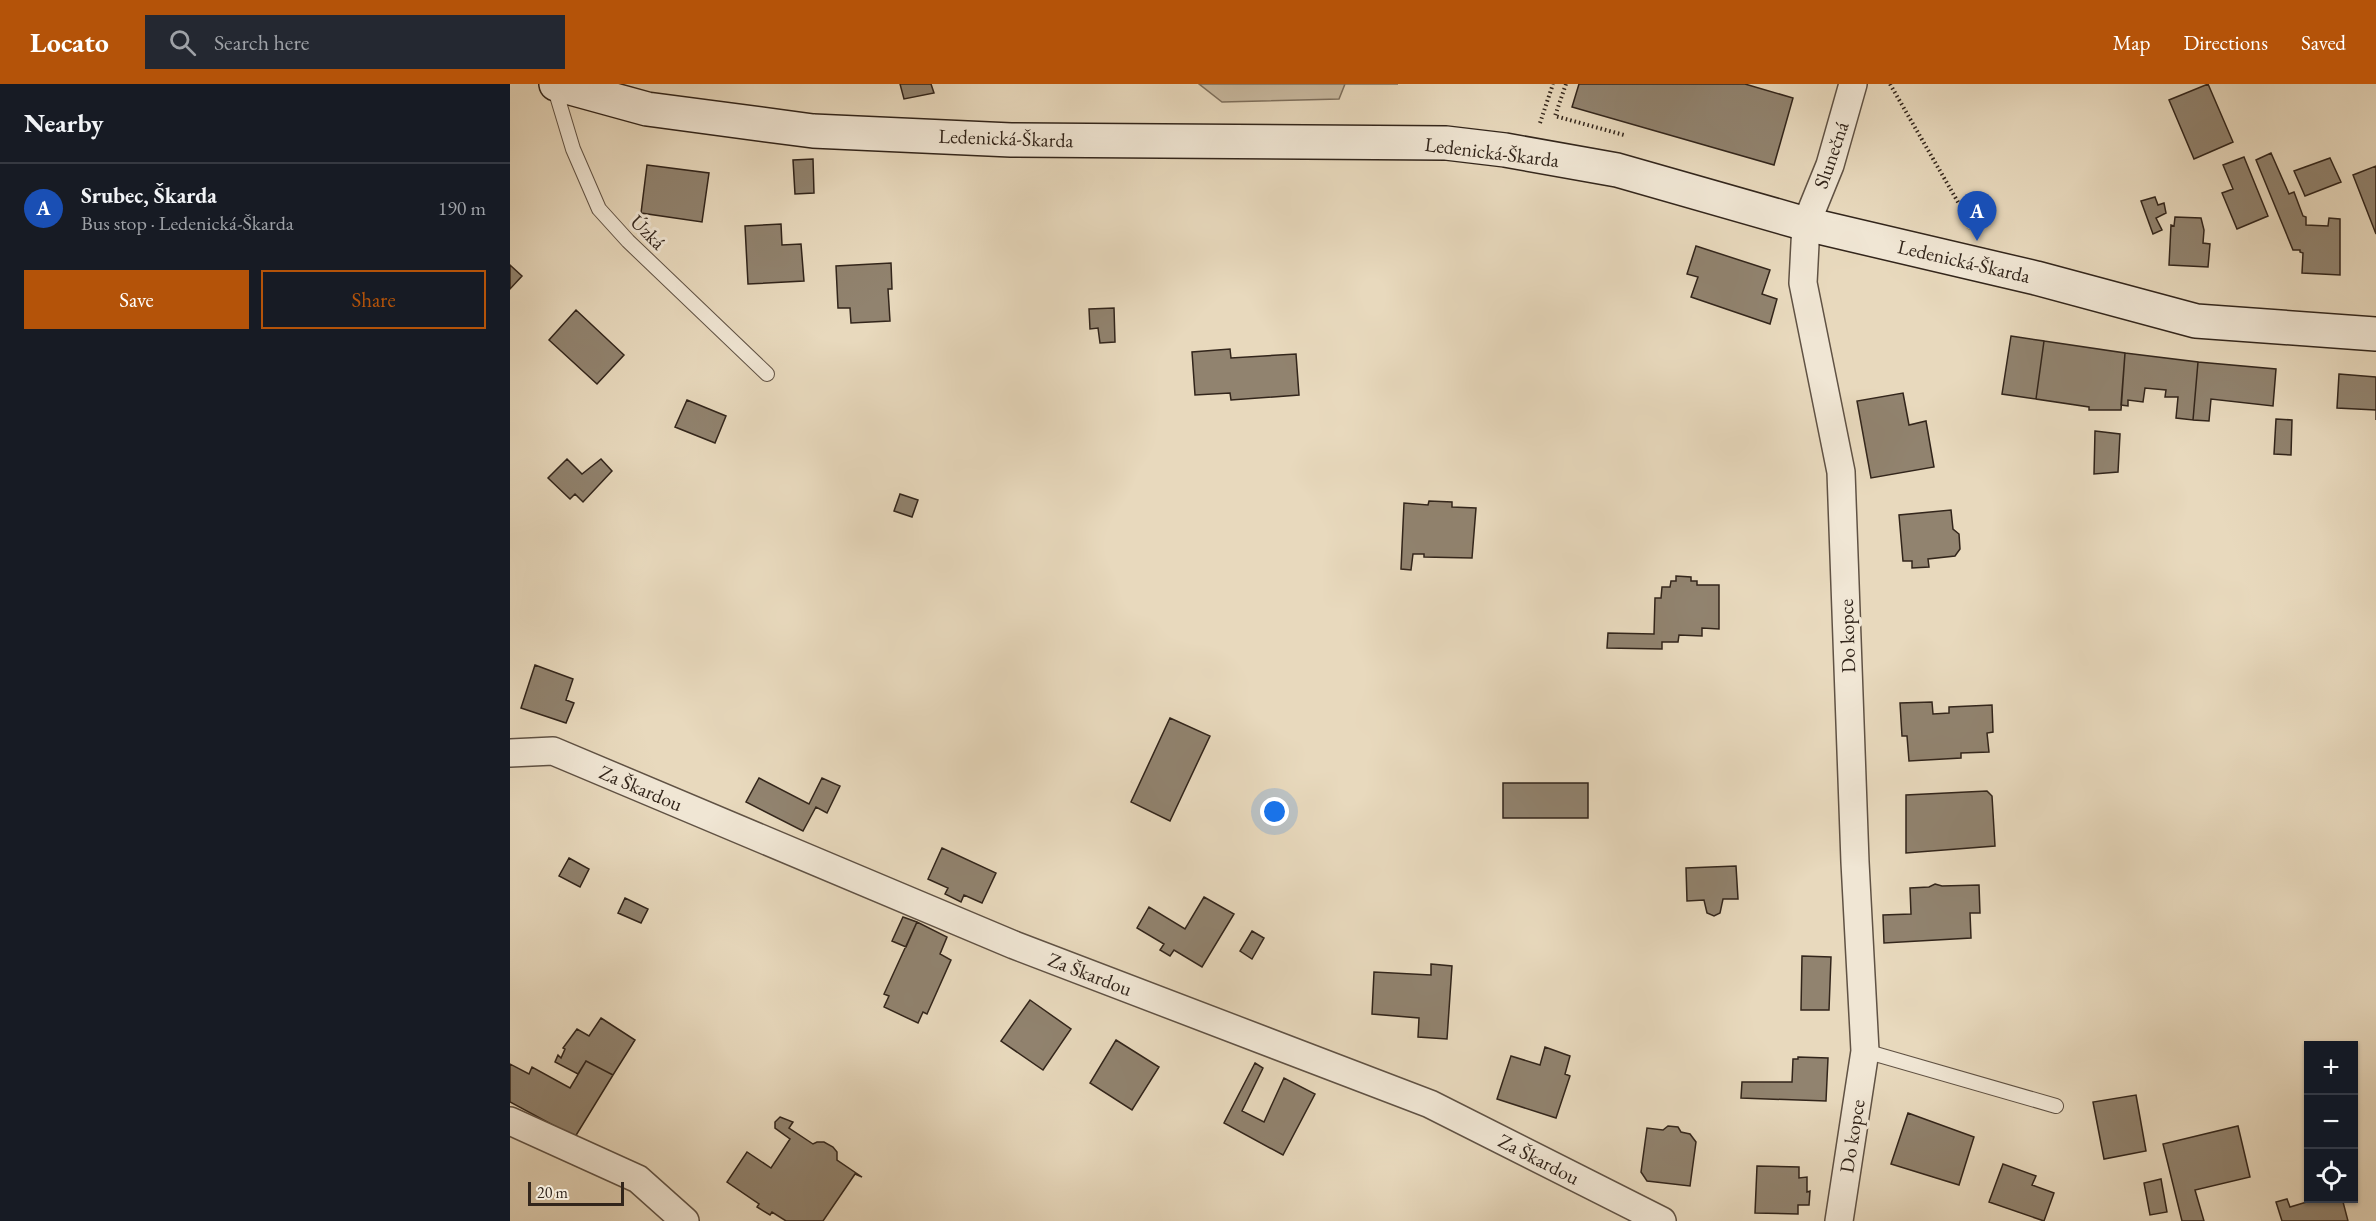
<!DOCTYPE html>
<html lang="en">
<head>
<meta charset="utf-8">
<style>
	:root { --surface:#171b24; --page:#242831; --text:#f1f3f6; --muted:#9ea1a6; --line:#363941; --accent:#b45309 }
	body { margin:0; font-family:"EB Garamond",serif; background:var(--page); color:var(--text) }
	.controls { position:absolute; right:18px; bottom:18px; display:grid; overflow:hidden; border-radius:0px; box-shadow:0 2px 4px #0004 }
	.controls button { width:54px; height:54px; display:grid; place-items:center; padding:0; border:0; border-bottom:2px solid var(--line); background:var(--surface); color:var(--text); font:30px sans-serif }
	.scale { position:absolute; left:18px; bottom:15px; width:96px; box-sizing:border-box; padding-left:6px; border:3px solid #32251b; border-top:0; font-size:16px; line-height:21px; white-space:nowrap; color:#32251b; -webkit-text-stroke:4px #f0e6d4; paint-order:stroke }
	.you { position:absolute; left:765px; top:728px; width:21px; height:21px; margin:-15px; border:4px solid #fff; border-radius:50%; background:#1a73e8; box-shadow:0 0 0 9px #1a73e833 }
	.badge { display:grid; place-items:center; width:39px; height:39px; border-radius:50%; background:var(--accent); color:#fff; font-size:20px; font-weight:700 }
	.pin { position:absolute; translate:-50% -50px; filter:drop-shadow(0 2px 3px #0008) }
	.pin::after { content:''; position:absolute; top:32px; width:21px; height:18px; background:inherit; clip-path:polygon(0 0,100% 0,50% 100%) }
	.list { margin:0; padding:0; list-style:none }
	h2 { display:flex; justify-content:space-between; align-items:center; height:78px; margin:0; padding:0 24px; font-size:26px }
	h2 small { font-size:20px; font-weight:400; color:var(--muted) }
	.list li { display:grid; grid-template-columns:39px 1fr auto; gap:18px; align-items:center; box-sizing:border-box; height:90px; padding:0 24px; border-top:2px solid var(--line) }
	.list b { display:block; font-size:22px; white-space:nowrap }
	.list p { margin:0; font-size:20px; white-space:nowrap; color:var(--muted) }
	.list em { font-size:20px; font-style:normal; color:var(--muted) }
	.actions { display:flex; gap:12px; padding:18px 24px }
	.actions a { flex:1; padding:14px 0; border:2px solid var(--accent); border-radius:0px; text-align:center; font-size:21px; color:var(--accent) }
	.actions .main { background:var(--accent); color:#fff }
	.icon { flex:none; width:33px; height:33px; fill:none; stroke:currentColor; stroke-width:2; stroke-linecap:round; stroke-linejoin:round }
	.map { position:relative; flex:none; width:1866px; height:1137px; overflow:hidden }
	header { display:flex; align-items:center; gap:36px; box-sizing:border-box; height:84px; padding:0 30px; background:var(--accent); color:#fff }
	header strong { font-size:28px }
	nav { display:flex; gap:33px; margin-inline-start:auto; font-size:21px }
	.search { width:420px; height:54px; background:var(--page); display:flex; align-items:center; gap:15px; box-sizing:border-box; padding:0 21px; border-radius:0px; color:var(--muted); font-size:22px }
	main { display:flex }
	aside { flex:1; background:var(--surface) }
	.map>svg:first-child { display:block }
</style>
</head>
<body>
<header>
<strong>Locato</strong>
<div class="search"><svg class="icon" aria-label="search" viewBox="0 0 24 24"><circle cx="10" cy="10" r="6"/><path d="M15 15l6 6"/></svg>Search here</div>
<nav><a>Map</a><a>Directions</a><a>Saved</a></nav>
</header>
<main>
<aside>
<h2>Nearby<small></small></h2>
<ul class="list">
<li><span class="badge" style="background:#1a4fb4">A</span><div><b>Srubec, Škarda</b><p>Bus stop · Ledenická-Škarda</p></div><em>190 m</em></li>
</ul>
<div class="actions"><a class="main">Save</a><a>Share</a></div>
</aside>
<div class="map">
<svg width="1866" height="1137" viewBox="0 0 1866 1137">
	<rect width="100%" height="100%" fill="#e8d9bd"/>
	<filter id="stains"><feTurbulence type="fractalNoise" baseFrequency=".00333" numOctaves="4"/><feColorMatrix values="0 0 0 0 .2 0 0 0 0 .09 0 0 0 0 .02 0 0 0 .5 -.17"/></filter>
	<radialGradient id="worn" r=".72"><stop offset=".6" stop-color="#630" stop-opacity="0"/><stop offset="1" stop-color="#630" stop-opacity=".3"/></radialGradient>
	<!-- green -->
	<path fill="#c9baa1" stroke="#7e705e" stroke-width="1.5" d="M689,0H888H835L829,15L712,18Z"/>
	<!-- building -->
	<path fill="#91836f" stroke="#32251b" stroke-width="1.5" d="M390,0H421L424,9L394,15Z
		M1069,0H1235L1283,14L1264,81L1062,23Z
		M1698,0L1723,58L1684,75L1659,16Z
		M1761,69L1779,110L1784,108L1793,132L1796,133V141L1818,142L1819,134L1830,135V191L1792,189L1793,169L1790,168V166H1783L1746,76Z
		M1734,73L1758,132L1727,145L1712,109L1723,105L1713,81Z
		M1820,74L1831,98L1795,112L1784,87Z
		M303,75L304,109L285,110L283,76Z
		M137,81L199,89L192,138L131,129Z
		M1866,82V150L1843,91Z
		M1645,113L1648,121L1654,119L1656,129L1646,134L1652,146L1643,150L1631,117Z
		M1665,133L1691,134L1694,146L1693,159L1700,160L1698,183L1659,181L1661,141L1664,142Z
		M271,140L272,161L291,160L294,197L238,200L235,142Z
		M1186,162L1260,186L1252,210L1267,215L1260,240L1181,213L1188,193L1177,190Z
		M381,179L382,205H378L380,237L341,239L340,224H328L326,182Z
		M0,181L12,192L0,205Z
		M604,224L605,258L590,259L588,244L580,245L579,225Z
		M66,226L114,271L87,300L39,256Z
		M1501,252L1534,257L1526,315L1492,310Z
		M1534,257L1615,269L1611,326H1579V323L1526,315Z
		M720,265L721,274L786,270L789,311L721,316L720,309L685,311L682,268Z
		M1615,269L1688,278L1683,336L1666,334L1668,313H1655L1656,306L1635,304L1633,318L1618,316V322L1611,321Z
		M1688,278L1766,285L1763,322L1701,315L1699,337L1683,336Z
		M1829,290L1866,293V336V326L1827,324Z
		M1393,309L1399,341L1416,337L1424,383L1361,394L1347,317Z
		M177,316L216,332L205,359L165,343Z
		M1766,335L1782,336L1781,371L1764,370Z
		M1585,347L1610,350L1608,388L1584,390Z
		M57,375L72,390L91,375L102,387L73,418L65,410L60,415L38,394Z
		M390,410L408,416L402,433L384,427Z
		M919,417L942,418V423L966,424L962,474L914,473V470H903L901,486L891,485L894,419L918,421Z
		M1441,426L1443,445L1449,450L1450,465L1445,472L1418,475L1419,483L1402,484V477H1393L1389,431Z
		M1166,492L1181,493V497H1187V501H1209V545L1192,544V552L1169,551L1168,558H1152V565L1097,564L1098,549L1144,550L1145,514H1151L1152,503H1160L1161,497H1166Z
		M25,581L63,595L56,616L64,619L56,639L11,624Z
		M1422,618L1423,630L1439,629V623L1482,621L1483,648L1477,649L1479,668L1451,669V674L1399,677L1397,652H1392L1390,619Z
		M660,634L700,652L660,737L621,718Z
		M249,694L299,720L312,694L330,702L317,729L306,723L293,747L236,718Z
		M993,699H1078V734H993Z
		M1477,707L1482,712L1485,762L1396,769V711Z
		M432,764L486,789L472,819L454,811L451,818L435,810L438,804L418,795Z
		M59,774L79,785L70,803L49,792Z
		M1226,782L1228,815H1213L1210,829L1204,832L1197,829L1194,816L1177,817L1176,784Z
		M1425,800L1432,802L1469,801L1470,829H1460L1461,854L1374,859L1373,831L1401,830L1400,804L1419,803Z
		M694,813L724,830L692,883L664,866L660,872L650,866L654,860L627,844L639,823L675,845Z
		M115,814L138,825L131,839L108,829Z
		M393,833L407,838L396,863L382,857Z
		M407,838L437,853L430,870L441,876L417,930L413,928L408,939L374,923L379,912L374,910Z
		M742,847L754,854L742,875L730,867Z
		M1292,872L1321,873L1319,926H1291Z
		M921,880L942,882L937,955L908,953L909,934L862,930L864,888L921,891Z
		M520,916L561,945L533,986L491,957Z
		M91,934L125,956L103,991L76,977L68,990L45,978L48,971L51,974L55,965L53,964L67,945L79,952Z
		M606,956L649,983L622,1026L580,999Z
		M1035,963L1060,972L1055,990L1060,992L1046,1034L987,1015L1001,972L1030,981Z
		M1288,973L1318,974L1316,1017L1231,1014L1232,998H1282L1283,975H1288Z
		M76,977L103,991L65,1053L0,1018V980L19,990L22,983L60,1004Z
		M745,979L753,984L732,1027L754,1038L774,994L805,1010L773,1071L714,1039Z
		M1626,1011L1636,1067L1594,1075L1583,1018Z
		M1398,1029L1464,1053L1449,1101L1381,1080Z
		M270,1033L283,1038L279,1044L303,1060L307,1058H314L323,1063L327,1068V1076L352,1093L345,1090L313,1137H276L262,1128L260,1131L247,1123L249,1120L217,1098L237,1068L261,1084L280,1055L265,1044V1038Z
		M1158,1042L1168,1043L1171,1048L1180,1050L1186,1058L1180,1102L1137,1097L1131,1088L1137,1044L1153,1046Z
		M1728,1042L1740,1093L1685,1106L1694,1137H1672L1653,1060Z
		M1493,1080L1526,1092L1522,1101L1544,1109L1534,1137L1479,1118Z
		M1247,1082L1289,1083V1094L1297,1093V1108L1300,1107L1299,1121H1288V1130L1245,1129Z
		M1651,1095L1657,1128L1640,1131L1634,1099Z
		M1810,1114H1832L1838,1137H1772L1766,1118L1777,1115L1780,1123Z"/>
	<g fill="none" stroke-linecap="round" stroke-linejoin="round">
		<defs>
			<path id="lane" d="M44,2L63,65L89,125L118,157L257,290
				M1355,967L1546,1022"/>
			<path id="street" d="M0,669L43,667L504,861L920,1020L1152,1137
				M0,1037L128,1095L175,1137
				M1329,1137L1355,967L1345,778L1331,388L1293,199L1296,140L1320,81L1343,0"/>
			<path id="secondary" d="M46,0L137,25L303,47L501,56L936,59L995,66L1107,86L1296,140L1526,194L1686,237L1866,250"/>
		</defs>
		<!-- lane casing -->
		<use href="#lane" stroke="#605244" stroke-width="16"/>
		<!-- street casing -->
		<use href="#street" stroke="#605244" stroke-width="30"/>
		<!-- secondary casing -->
		<use href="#secondary" stroke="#32251b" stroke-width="36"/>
		<!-- path -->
		<path stroke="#32251b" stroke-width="4" stroke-dasharray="1.5 3" stroke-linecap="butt" d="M1056,0L1045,32L1114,51
			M1380,0L1460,139L1458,145
			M1030,39L1043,0"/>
		<!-- lane -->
		<use href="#lane" stroke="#f0e6d4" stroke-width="14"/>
		<!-- street -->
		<use href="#street" stroke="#f0e6d4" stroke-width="27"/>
		<!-- secondary -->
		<use href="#secondary" stroke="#f0e6d4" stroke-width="33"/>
	</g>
	<g text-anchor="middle" stroke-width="6" stroke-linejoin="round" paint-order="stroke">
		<!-- street labels -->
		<g font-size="20" fill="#32251b" stroke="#f0e6d4">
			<text transform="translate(496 54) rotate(2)" y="7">Ledenická-Škarda</text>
			<text transform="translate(982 68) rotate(7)" y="7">Ledenická-Škarda</text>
			<text transform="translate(1321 71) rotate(-71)" y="7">Slunečná</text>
			<text transform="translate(138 148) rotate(45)" y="7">Úzká</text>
			<text transform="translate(1454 177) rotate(13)" y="7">Ledenická-Škarda</text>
			<text transform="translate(1337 552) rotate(-92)" y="7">Do kopce</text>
			<text transform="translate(131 704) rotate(23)" y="7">Za Škardou</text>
			<text transform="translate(580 890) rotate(21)" y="7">Za Škardou</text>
			<text transform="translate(1342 1052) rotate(-81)" y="7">Do kopce</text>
			<text transform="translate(1029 1075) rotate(27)" y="7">Za Škardou</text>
		</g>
	</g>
	<rect width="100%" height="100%" filter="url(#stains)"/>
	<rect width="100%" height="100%" fill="url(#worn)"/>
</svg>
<div class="controls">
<button>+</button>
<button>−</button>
<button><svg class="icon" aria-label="locate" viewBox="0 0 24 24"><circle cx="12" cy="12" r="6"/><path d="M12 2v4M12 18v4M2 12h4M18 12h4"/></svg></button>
</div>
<div class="scale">20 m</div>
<div class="you"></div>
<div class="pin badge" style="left:1467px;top:157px;background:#1a4fb4">A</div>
</div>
</main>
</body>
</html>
